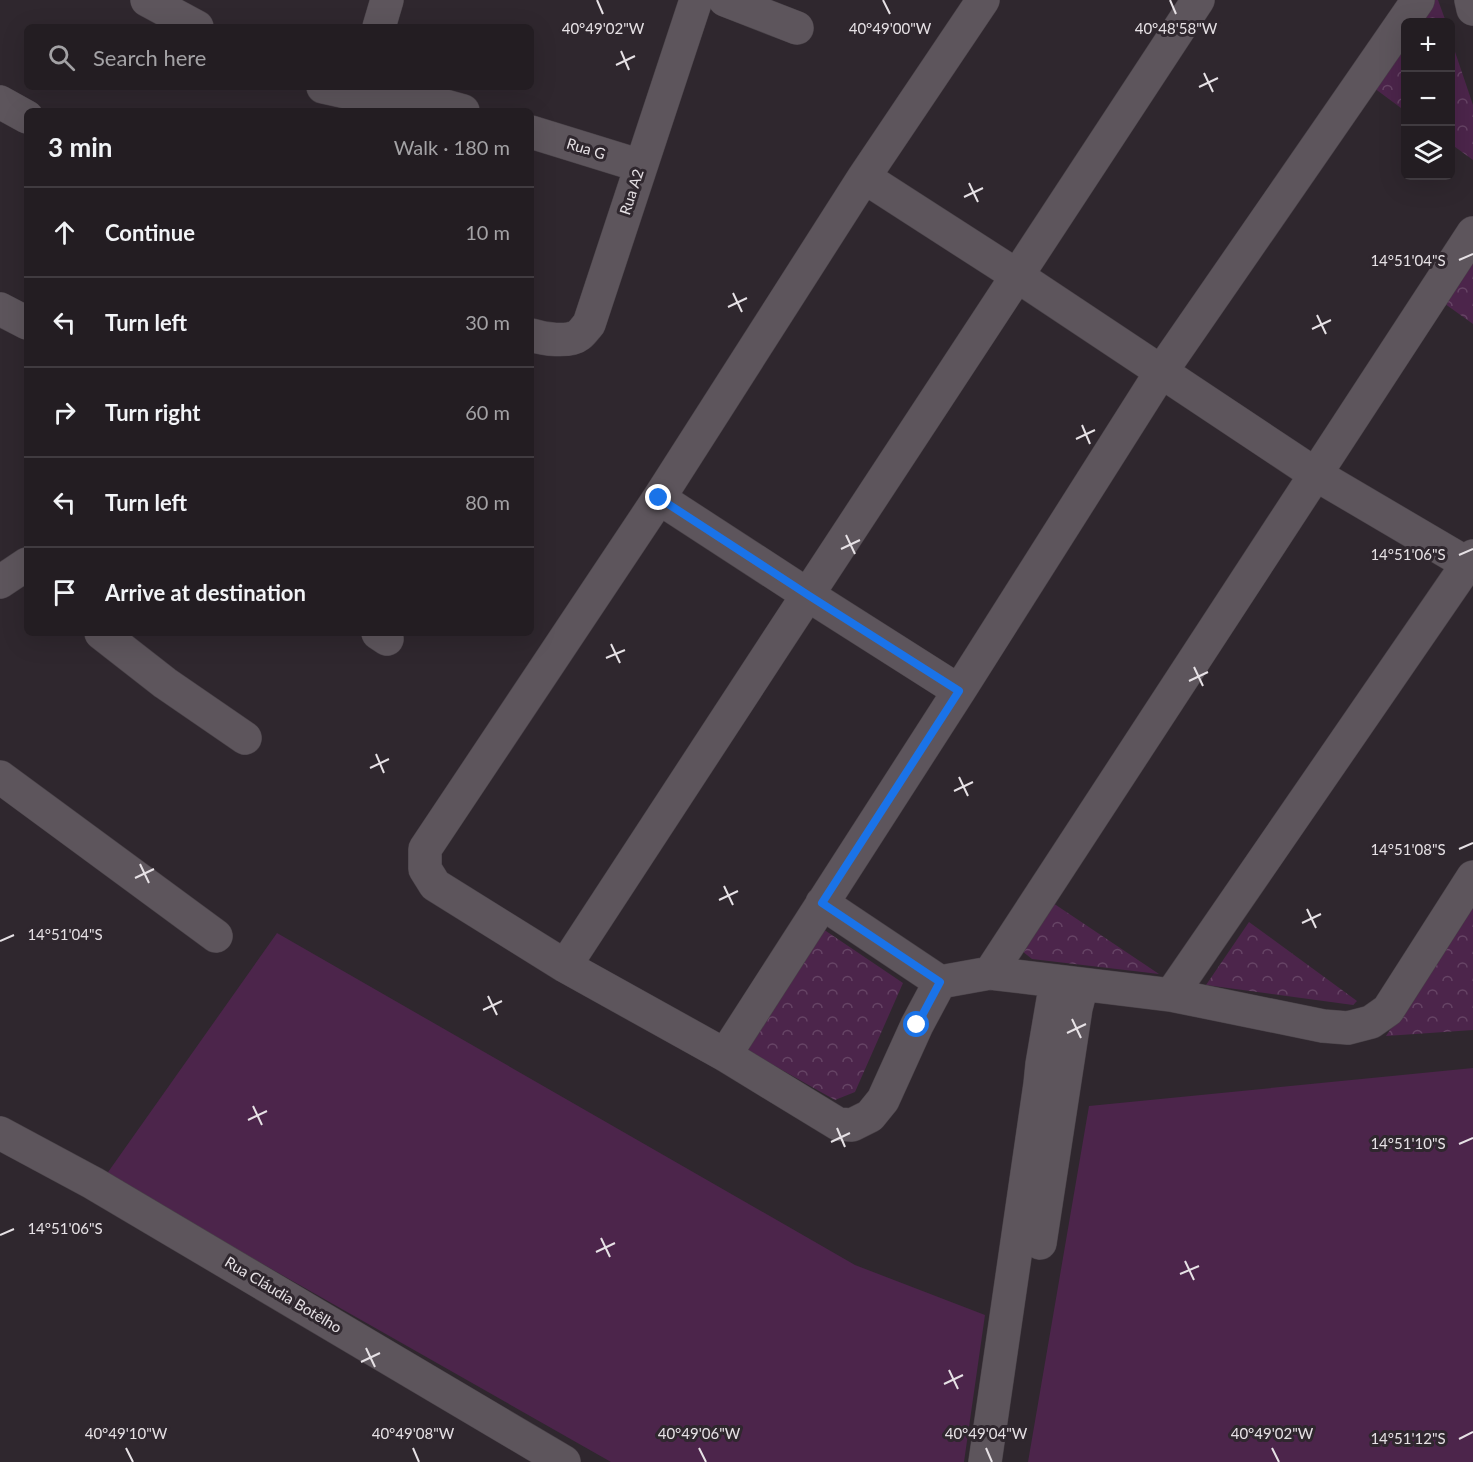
<!DOCTYPE html>
<html lang="en">
<head>
<meta charset="utf-8">
<style>
	:root { --surface:#231d22; --page:#2f2a2f; --text:#f1f3f6; --muted:#a3a2a5; --line:#403b40 }
	body { margin:0; font-family:Lato,sans-serif; background:var(--page); color:var(--text) }
	.controls { position:absolute; right:18px; top:18px; display:grid; overflow:hidden; border-radius:9px; box-shadow:0 6px 24px #0002 }
	.controls button { width:54px; height:54px; display:grid; place-items:center; padding:0; border:0; border-bottom:2px solid var(--line); background:var(--surface); color:var(--text); font:30px sans-serif }
	.stop { position:absolute; width:18px; height:18px; margin:-14px; border:4px solid #1a73e8; border-radius:50%; background:#fff }
	.stop.end { background:#1a73e8; border-color:#fff; box-shadow:0 2px 6px #0008 }
	.list { margin:0; padding:0; list-style:none }
	h2 { display:flex; justify-content:space-between; align-items:center; height:78px; margin:0; padding:0 24px; font-size:26px }
	h2 small { font-size:20px; font-weight:400; color:var(--muted) }
	.list li { display:grid; grid-template-columns:39px 1fr auto; gap:18px; align-items:center; box-sizing:border-box; height:90px; padding:0 24px; border-top:2px solid var(--line) }
	.list b { display:block; font-size:22px; white-space:nowrap }
	.list em { font-size:20px; font-style:normal; color:var(--muted) }
	.icon { flex:none; width:33px; height:33px; fill:none; stroke:currentColor; stroke-width:2; stroke-linecap:round; stroke-linejoin:round }
	.map { position:relative; flex:none; width:1473px; height:1462px; overflow:hidden }
	.search { position:absolute; background:var(--surface); box-shadow:0 6px 24px #0002; left:24px; top:24px; width:510px; height:66px; display:flex; align-items:center; gap:15px; box-sizing:border-box; padding:0 21px; border-radius:9px; color:var(--muted); font-size:22px }
	.panel { position:absolute; background:var(--surface); box-shadow:0 6px 24px #0002; left:24px; top:108px; width:510px; height:528px; border-radius:9px }
	.map>svg:first-child { display:block }
</style>
</head>
<body>
<div class="map">
<svg width="1473" height="1462" viewBox="0 0 1473 1462">
	<defs>
		<pattern id="park-crowns" width="20" height="18" patternUnits="userSpaceOnUse" patternTransform="scale(1.5)"><rect width="20" height="18" fill="#4c254b"/><path d="M2 6a3 3 0 1 1 6 0M12 15a3 3 0 1 1 6 0" fill="none" stroke="#664465"/></pattern>
	</defs>
	<rect width="100%" height="100%" fill="#2f272e"/>
	<!-- grass -->
	<path fill="#4c254b" d="M277,933L855,1265L985,1315L964,1462H611L106,1175Z
		M1473,1068V1462H1028L1089,1106Z"/>
	<!-- park -->
	<path fill="url(#park-crowns)" d="M1420,0H1438L1446,22H1407Z
		M1405,25V111L1370,85Z
		M1450,37L1473,105V160L1451,144Z
		M1473,252V324L1441,301Z
		M1047,899L1159,974L1032,959L1022,951Z
		M1473,904V1030L1386,1036Z
		M1249,922L1357,1001L1353,1005L1206,985Z
		M820,927L903,983L855,1092L835,1100L741,1047Z"/>
	<g fill="none" stroke-linecap="round" stroke-linejoin="round">
		<defs>
			<path id="minor" d="M147,0L197,27
				M725,0L797,28
				M1471,0L1473,9
				M379,27L387,0
				M323,87L359,95L416,98L463,111
				M0,102L27,117
				M531,132L641,166
				M864,177L1016,275L1315,474L1468,564
				M0,309L27,323
				M531,335C543,339 569,343 579,335C583,332 586,327 589,324L696,0
				M659,498L808,595L959,691
				M0,582L27,564
				M101,633L165,683L245,738
				M378,633L387,639
				M0,777L216,936
				M822,903L940,982L990,973L1171,995L1323,1026L1348,1028L1371,1022L1388,1010L1473,877
				M565,966C776,644 985,321 1198,0
				M990,973L1473,233
				M940,982L917,1025L883,1100L870,1116L852,1125L838,1124L725,1055L565,966L435,885L425,869V849L659,498L864,177L983,0
				M1171,995L1473,556
				M725,1055L959,691L1161,372L1418,0
				M0,1133L93,1183L564,1462
				M1040,1243L1076,1008L1082,985
				M985,1462L1040,1084L1042,1064L1056,982"/>
		</defs>
		<!-- minor casing -->
		<use href="#minor" stroke="#494248" stroke-width="34"/>
		<!-- minor -->
		<use href="#minor" stroke="#5d555c" stroke-width="33"/>
	</g>
	<g fill="none" stroke-linecap="round" stroke-linejoin="round">
		<!-- route -->
		<path stroke="#1a73e8" stroke-width="8" d="M659,498L808,595L959,691L822,903L940,982L917,1025"/>
	</g>
	<!-- ticks -->
	<path fill="none" stroke="#e6e1e5" stroke-width="2" d="M597,0L603,14M883,0L890,14M1170,0L1176,14M621,51L629,70M616,65L635,56M1204,73L1213,92M1199,87L1218,78M969,183L978,202M964,197L983,188M1459,260L1473,254M733,293L742,312M728,307L747,298M1317,315L1326,334M1312,329L1331,320M1082,425L1090,444M1076,439L1095,430M846,535L855,554M841,549L860,540M1459,555L1473,549M611,644L620,663M606,658L625,650M1194,667L1203,686M1189,681L1208,672M376,754L384,773M370,768L389,759M959,777L968,796M954,791L973,782M1459,849L1473,843M140,864L149,883M135,878L154,869M724,886L733,905M719,900L738,891M1307,909L1316,928M1302,923L1321,914M0,941L14,935M488,996L497,1015M483,1010L502,1001M1072,1019L1081,1038M1067,1033L1086,1024M253,1106L262,1125M248,1120L267,1111M837,1128L845,1147M831,1142L850,1133M1459,1144L1473,1138M0,1235L14,1229M601,1238L610,1257M596,1252L615,1243M1185,1261L1194,1280M1180,1274L1199,1266M366,1348L375,1367M361,1362L380,1353M949,1370L958,1389M944,1384L963,1375M1459,1439L1473,1432M126,1448L133,1462M413,1448L419,1462M699,1448L706,1462M986,1448L992,1462M1272,1448L1279,1462"/>
	<g text-anchor="middle" stroke-width="6" stroke-linejoin="round" paint-order="stroke">
		<!-- street labels -->
		<g font-size="15" fill="#e6e1e5" stroke="#2f272e">
			<text transform="translate(586 149) rotate(17)" y="5">Rua G</text>
			<text transform="translate(632 192) rotate(-72)" y="5">Rua A2</text>
			<text transform="translate(283 1295) rotate(31)" y="5">Rua Cláudia Botêlho</text>
		</g>
	</g>
	<g font-size="15" text-anchor="middle" fill="#e6e1e5" stroke="#2f272e" stroke-width="6" stroke-linejoin="round" paint-order="stroke">
		<text x="603" y="34">40°49'02"W</text>
		<text x="890" y="34">40°49'00"W</text>
		<text x="1176" y="34">40°48'58"W</text>
		<text x="1408" y="266">14°51'04"S</text>
		<text x="1408" y="560">14°51'06"S</text>
		<text x="1408" y="855">14°51'08"S</text>
		<text x="65" y="940">14°51'04"S</text>
		<text x="1408" y="1149">14°51'10"S</text>
		<text x="65" y="1234">14°51'06"S</text>
		<text x="126" y="1439">40°49'10"W</text>
		<text x="413" y="1439">40°49'08"W</text>
		<text x="699" y="1439">40°49'06"W</text>
		<text x="986" y="1439">40°49'04"W</text>
		<text x="1272" y="1439">40°49'02"W</text>
		<text x="1408" y="1444">14°51'12"S</text>
	</g>
</svg>
<div class="controls">
<button>+</button>
<button>−</button>
<button><svg class="icon" aria-label="layers" viewBox="0 0 24 24"><path d="M12 4l9 5-9 5-9-5zM3 14l9 5 9-5"/></svg></button>
</div>
<div class="stop" style="left:917px;top:1025px"></div>
<div class="stop end" style="left:659px;top:498px"></div>
<div class="search"><svg class="icon" aria-label="search" viewBox="0 0 24 24"><circle cx="10" cy="10" r="6"/><path d="M15 15l6 6"/></svg>Search here</div>
<section class="panel">
<h2>3 min<small>Walk · 180 m</small></h2>
<ul class="list">
<li><svg class="icon" aria-label="ahead" viewBox="0 0 24 24"><path d="M12 20V5M6 11l6-6 6 6"/></svg><div><b>Continue</b></div><em>10 m</em></li>
<li><svg class="icon" aria-label="left" viewBox="0 0 24 24"><path d="M17 20v-9H6M10 6l-5 5 5 5"/></svg><div><b>Turn left</b></div><em>30 m</em></li>
<li><svg class="icon" aria-label="right" viewBox="0 0 24 24"><path d="M7 20v-9h11M14 6l5 5-5 5"/></svg><div><b>Turn right</b></div><em>60 m</em></li>
<li><svg class="icon" aria-label="left" viewBox="0 0 24 24"><path d="M17 20v-9H6M10 6l-5 5 5 5"/></svg><div><b>Turn left</b></div><em>80 m</em></li>
<li><svg class="icon" aria-label="arrive" viewBox="0 0 24 24"><path d="M6 21V4h12l-3 4 3 4H6"/></svg><div><b>Arrive at destination</b></div></li>
</ul>
</section>
</div>
</body>
</html>
